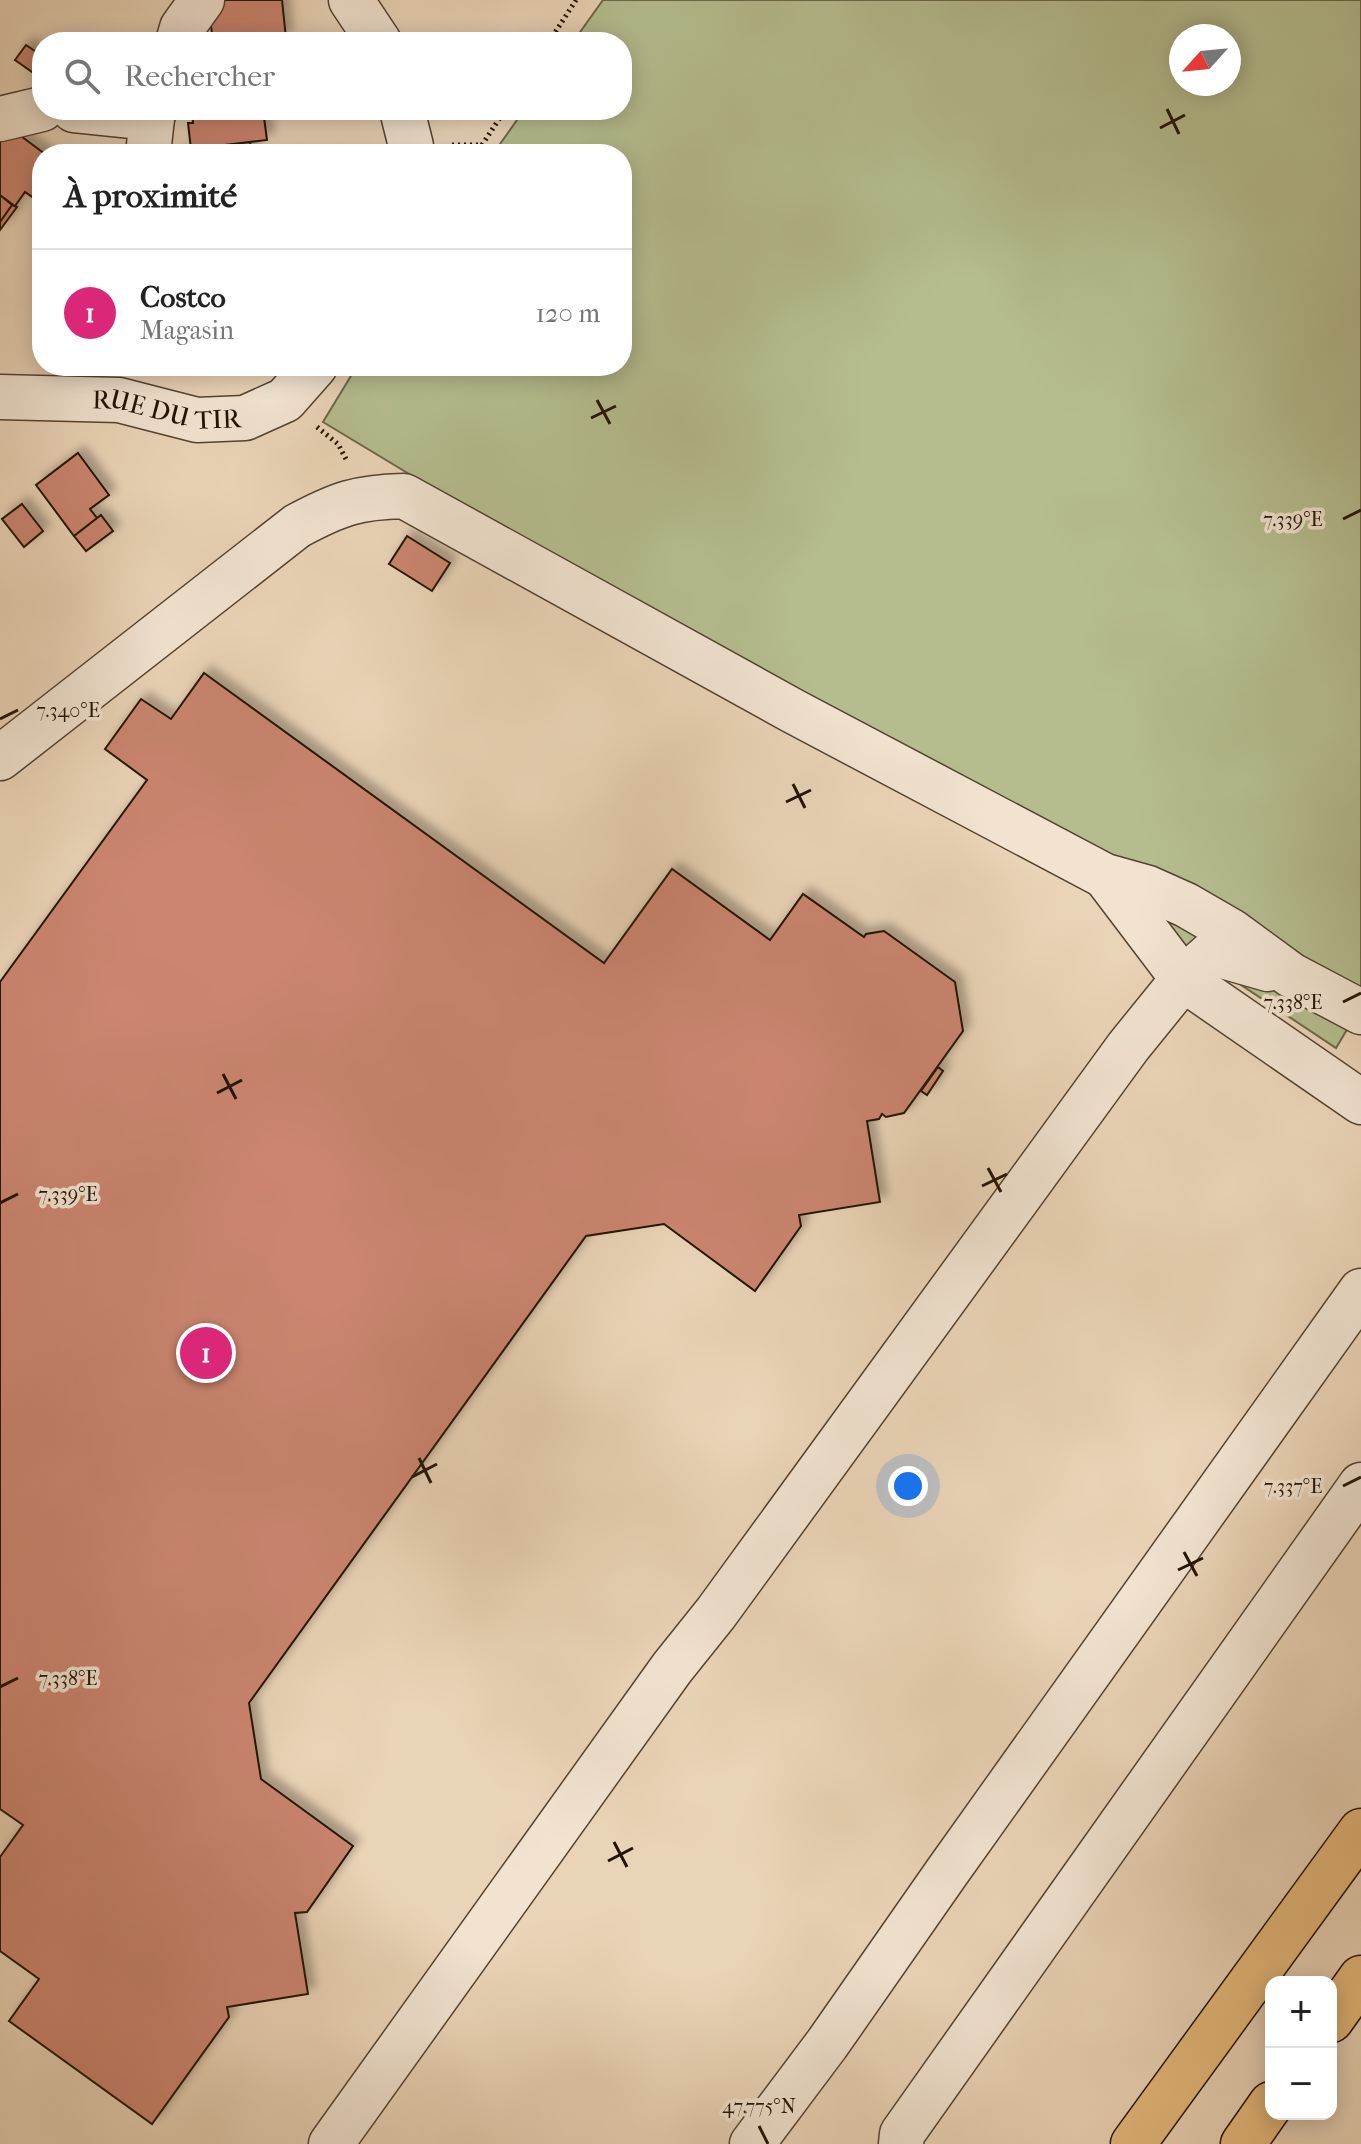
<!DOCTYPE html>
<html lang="fr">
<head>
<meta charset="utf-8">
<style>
	:root { --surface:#fff; --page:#f2f2f2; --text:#222; --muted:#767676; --line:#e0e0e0; --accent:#db2777 }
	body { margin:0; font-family:"IM FELL French Canon",serif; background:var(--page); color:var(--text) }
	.controls { position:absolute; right:24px; bottom:24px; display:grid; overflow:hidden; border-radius:16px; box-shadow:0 4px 20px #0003 }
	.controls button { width:72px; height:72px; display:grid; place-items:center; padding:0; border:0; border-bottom:2px solid var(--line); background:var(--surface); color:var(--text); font:40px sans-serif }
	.compass { position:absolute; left:1169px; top:24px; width:72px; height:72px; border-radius:50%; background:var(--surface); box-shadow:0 4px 20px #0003; rotate:243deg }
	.you { position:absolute; left:908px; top:1486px; width:28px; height:28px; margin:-20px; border:6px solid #fff; border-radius:50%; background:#1a73e8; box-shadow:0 0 0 12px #1a73e833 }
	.badge { display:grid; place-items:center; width:52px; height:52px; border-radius:50%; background:var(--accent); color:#fff; font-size:26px; font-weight:700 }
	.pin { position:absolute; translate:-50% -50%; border:4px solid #fff; box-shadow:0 2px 8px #0006 }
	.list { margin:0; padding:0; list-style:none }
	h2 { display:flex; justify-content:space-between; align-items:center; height:104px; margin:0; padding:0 32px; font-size:34px }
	h2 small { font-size:26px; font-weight:400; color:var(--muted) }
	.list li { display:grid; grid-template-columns:52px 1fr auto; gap:24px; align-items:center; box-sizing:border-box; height:128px; padding:0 32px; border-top:2px solid var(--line) }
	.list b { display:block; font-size:30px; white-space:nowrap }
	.list p { margin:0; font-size:26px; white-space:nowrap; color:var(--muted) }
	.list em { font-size:26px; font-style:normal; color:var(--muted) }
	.icon { flex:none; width:44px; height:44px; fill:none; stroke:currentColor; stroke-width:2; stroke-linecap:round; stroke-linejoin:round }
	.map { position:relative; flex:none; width:1361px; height:2144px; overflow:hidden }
	.search { position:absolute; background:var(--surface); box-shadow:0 4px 20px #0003; left:32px; top:32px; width:600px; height:88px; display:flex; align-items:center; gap:20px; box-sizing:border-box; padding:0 28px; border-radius:32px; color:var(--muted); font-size:30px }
	.panel { position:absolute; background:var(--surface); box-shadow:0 4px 20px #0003; left:32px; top:144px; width:600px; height:232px; border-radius:32px }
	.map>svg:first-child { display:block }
</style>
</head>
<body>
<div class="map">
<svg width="1361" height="2144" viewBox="0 0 1361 2144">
	<defs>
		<filter id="shadow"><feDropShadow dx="7" dy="-7" stdDeviation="4" flood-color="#0004"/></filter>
	</defs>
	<rect width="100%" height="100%" fill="#ead4b7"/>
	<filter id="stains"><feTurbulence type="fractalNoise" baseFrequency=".0025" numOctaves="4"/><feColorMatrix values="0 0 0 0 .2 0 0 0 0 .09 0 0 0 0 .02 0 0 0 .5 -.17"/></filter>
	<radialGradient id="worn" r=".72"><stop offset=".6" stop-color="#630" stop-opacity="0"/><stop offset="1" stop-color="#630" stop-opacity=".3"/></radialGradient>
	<!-- green -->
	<path fill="#b5bd8f" stroke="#6c684a" stroke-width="2" fill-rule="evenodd" d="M603,0H1361V1006L1336,1048L1092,886L323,422L357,366H622V154H493L524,110H622V42H573ZM1181,36H1229V84H1181Z"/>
	<!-- building -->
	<path fill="#cb8570" stroke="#221304" stroke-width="2" filter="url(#shadow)" d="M215,0H282L286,38L249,42H213L210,18L217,17Z
		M26,45L42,56V79L15,60Z
		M192,110H263L267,140L191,149L188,123H193Z
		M10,128L45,154H42V195L38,201L25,192L15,206L0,195V142Z
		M250,142L252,154H184L183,150Z
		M0,195L12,205L0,222Z
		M12,205L17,207L0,230V222Z
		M78,453L109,495L90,509L97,518L74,536L36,485Z
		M22,504L43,531L24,547L2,519Z
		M101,515L113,531L86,551L74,536Z
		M407,536L450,563L432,591L389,564Z
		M204,673L604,963L672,869L770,940L803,894L864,937L866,934L884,931L955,982L963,1031L904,1113L886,1117L882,1114L879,1119L867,1121L880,1202L799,1215L801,1226L755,1291L664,1224L586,1236L249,1703L261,1779L353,1846L307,1912L295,1913L308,1994L227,2007L229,2017L152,2124L9,2021L39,1979L0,1951V1857L23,1825L0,1809V982L147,780L105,749L141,699L171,719Z
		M938,1067L943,1071L927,1095L921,1091Z"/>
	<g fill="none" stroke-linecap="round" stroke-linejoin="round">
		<defs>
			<g id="minor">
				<path d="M351,0L379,42"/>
				<path d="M178,42L182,28L202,0"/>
				<path d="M74,110L152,118L154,110"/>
				<path d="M402,110L411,146L410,154"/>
				<path d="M0,119L42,109"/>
				<path d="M148,154L152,118"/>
				<path id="s1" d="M0,397L119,400L197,420L245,418L285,400L315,366"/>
				<path d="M0,758L297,526C338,504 357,497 404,496L793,711L1105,876L1148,888L1186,905L1231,931L1291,975L1361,1012"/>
				<path d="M1105,876L1183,979L1212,953L1268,969"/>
				<path d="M331,2144L672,1668L716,1613L1128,1047L1183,979L1361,1102"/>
				<path d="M752,2144L827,2044L947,1872L1361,1291"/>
				<path d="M901,2144L902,2134L1361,1485"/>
			</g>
			<path id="highway" d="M1331,2020L1361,1978
				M1133,2144L1361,1831
				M1243,2144L1271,2104"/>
		</defs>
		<!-- minor casing -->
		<use href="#minor" stroke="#544331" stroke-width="47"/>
		<!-- highway casing -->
		<use href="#highway" stroke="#221304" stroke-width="47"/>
		<!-- path -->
		<path stroke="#221304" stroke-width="5" stroke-dasharray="2 4" stroke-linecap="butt" d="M549,42L576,0
			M452,145H482L505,110
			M317,427L338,444L347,461"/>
		<!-- minor -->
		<use href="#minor" stroke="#f1e3d0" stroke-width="44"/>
		<!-- highway -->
		<use href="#highway" stroke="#e5ba7c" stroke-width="44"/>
	</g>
	<!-- ticks -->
	<path fill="none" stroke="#221304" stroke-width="3" d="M1167,109L1179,134M1160,128L1185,115M597,400L610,424M591,418L616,406M1343,519L1361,510M0,719L18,710M793,784L805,808M786,802L811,790M1343,1002L1361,993M223,1074L236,1099M217,1093L242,1080M988,1168L1001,1192M982,1186L1007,1174M0,1203L18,1194M419,1458L431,1483M412,1477L437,1464M1343,1486L1361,1477M1184,1552L1197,1576M1178,1570L1203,1558M0,1687L18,1678M614,1842L627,1867M608,1861L633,1848M759,2126L768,2144"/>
	<g text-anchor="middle" stroke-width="7" stroke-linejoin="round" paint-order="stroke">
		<!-- street labels -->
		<g font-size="26" fill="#221304" stroke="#f1e3d0">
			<text dy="9" stroke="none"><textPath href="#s1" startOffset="168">RUE DU TIR</textPath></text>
		</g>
	</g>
	<g font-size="20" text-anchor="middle" fill="#221304" stroke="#f1e3d0" stroke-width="7" stroke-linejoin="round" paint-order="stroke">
		<text x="1293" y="526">7.339°E</text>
		<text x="68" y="717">7.340°E</text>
		<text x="1293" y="1009">7.338°E</text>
		<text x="68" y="1201">7.339°E</text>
		<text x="1293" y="1493">7.337°E</text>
		<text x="68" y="1685">7.338°E</text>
		<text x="759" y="2113">47.775°N</text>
	</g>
	<rect width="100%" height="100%" filter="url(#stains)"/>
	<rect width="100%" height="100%" fill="url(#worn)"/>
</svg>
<div class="controls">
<button>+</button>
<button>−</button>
</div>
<svg class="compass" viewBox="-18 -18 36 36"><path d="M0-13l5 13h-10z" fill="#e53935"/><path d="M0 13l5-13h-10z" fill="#767676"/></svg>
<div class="you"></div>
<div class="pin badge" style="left:206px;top:1353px">1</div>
<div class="search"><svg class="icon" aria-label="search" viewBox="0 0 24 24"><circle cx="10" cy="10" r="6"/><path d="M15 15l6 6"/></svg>Rechercher</div>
<section class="panel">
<h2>À proximité<small></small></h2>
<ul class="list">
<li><span class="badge">1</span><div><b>Costco</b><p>Magasin</p></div><em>120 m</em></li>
</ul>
</section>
</div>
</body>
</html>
